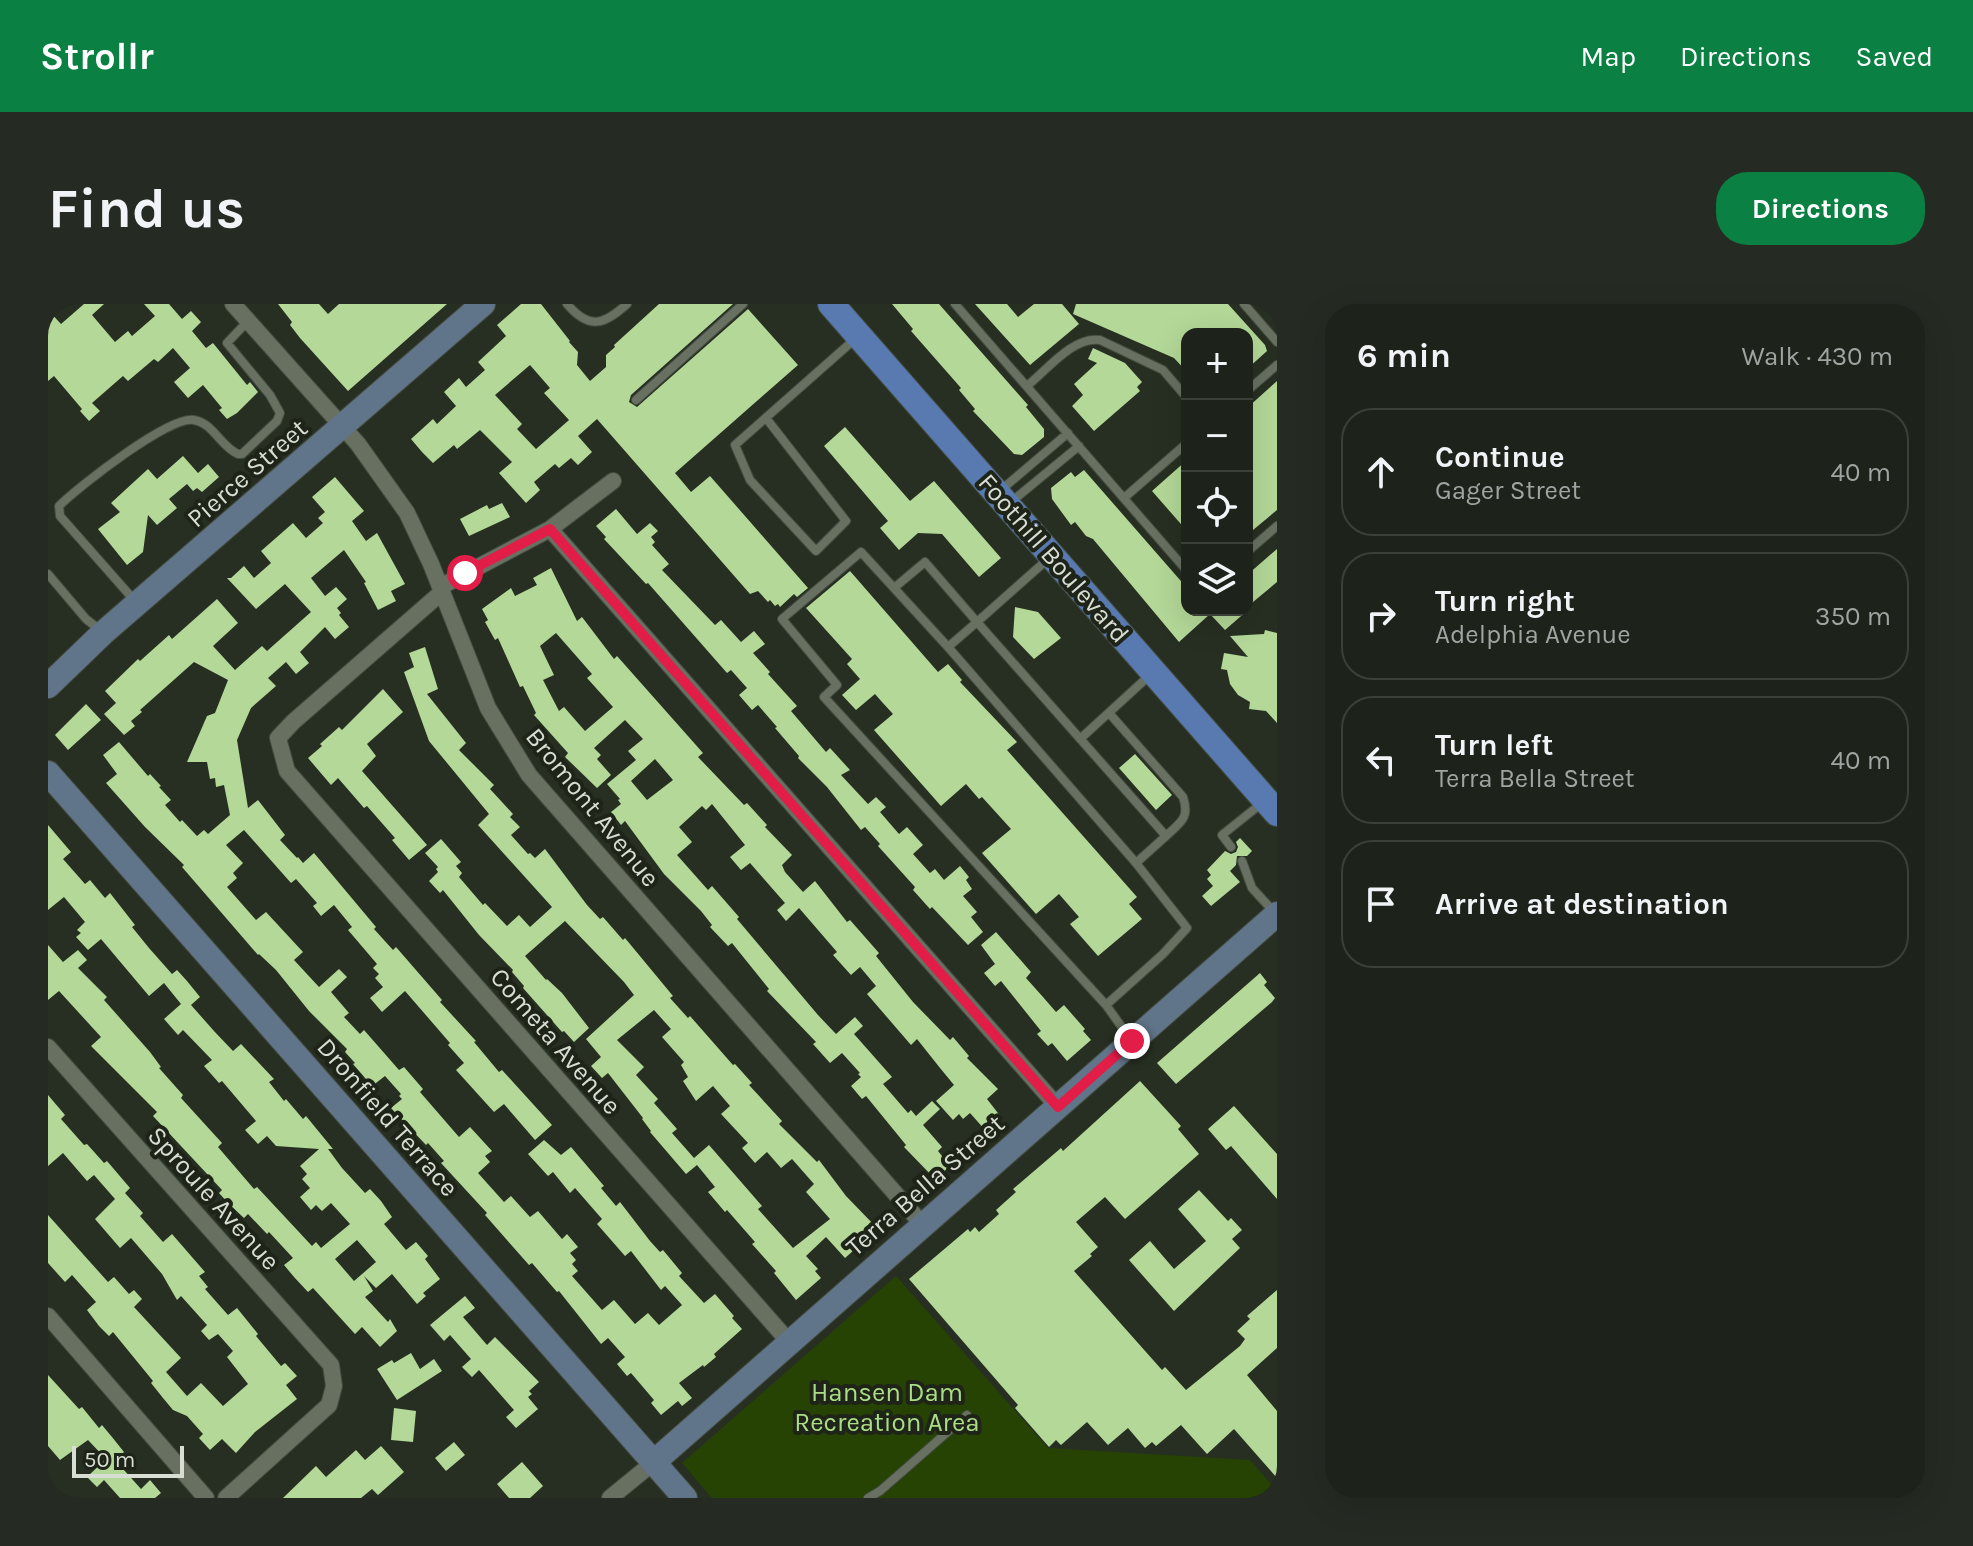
<!DOCTYPE html>
<html lang="en">
<head>
<meta charset="utf-8">
<style>
	:root { --surface:#1d231a; --page:#252b23; --text:#f1f3f6; --muted:#a0a4a2; --line:#3b4039; --accent:#0b8043 }
	body { margin:0; font-family:Karla,sans-serif; background:var(--page); color:var(--text) }
	.controls { position:absolute; right:24px; top:24px; display:grid; overflow:hidden; border-radius:16px; box-shadow:0 8px 32px #0002 }
	.controls button { width:72px; height:72px; display:grid; place-items:center; padding:0; border:0; border-bottom:2px solid var(--line); background:var(--surface); color:var(--text); font:40px sans-serif }
	.scale { position:absolute; left:24px; bottom:20px; width:112px; box-sizing:border-box; padding-left:8px; border:4px solid #d9ded5; border-top:0; font-size:22px; line-height:28px; white-space:nowrap; color:#d9ded5; -webkit-text-stroke:6px #1e2518; paint-order:stroke }
	.stop { position:absolute; width:24px; height:24px; margin:-18px; border:6px solid #e11d48; border-radius:50%; background:#fff }
	.stop.end { background:#e11d48; border-color:#fff; box-shadow:0 2px 8px #0008 }
	.list { margin:0; padding:0; list-style:none }
	h2 { display:flex; justify-content:space-between; align-items:center; height:104px; margin:0; padding:0 32px; font-size:34px }
	h2 small { font-size:26px; font-weight:400; color:var(--muted) }
	.list li { display:grid; grid-template-columns:52px 1fr auto; gap:24px; align-items:center; box-sizing:border-box; height:128px; margin:0 16px 16px; padding:0 16px; border:2px solid var(--line); border-radius:32px }
	.list b { display:block; font-size:30px; white-space:nowrap }
	.list p { margin:0; font-size:26px; white-space:nowrap; color:var(--muted) }
	.list em { font-size:26px; font-style:normal; color:var(--muted) }
	.icon { flex:none; width:44px; height:44px; fill:none; stroke:currentColor; stroke-width:2; stroke-linecap:round; stroke-linejoin:round }
	.map { position:relative; flex:none; width:1229px; height:1194px; overflow:hidden; border-radius:32px }
	header { display:flex; align-items:center; gap:48px; box-sizing:border-box; height:112px; padding:0 40px; background:var(--accent); color:#fff }
	header strong { font-size:38px }
	nav { display:flex; gap:44px; margin-inline-start:auto; font-size:28px }
	.intro { display:flex; align-items:center; justify-content:space-between; box-sizing:border-box; height:192px; padding:0 48px }
	h1 { margin:0; font-size:56px }
	.button { padding:20px 36px; border-radius:32px; background:var(--accent); color:#fff; font-size:28px; font-weight:700 }
	main { display:flex; gap:48px; padding:0 48px }
	aside { flex:1; background:var(--surface); border-radius:32px; box-shadow:0 8px 32px #0002 }
	.map>svg:first-child { display:block }
</style>
</head>
<body>
<header>
<strong>Strollr</strong>
<nav><a>Map</a><a>Directions</a><a>Saved</a></nav>
</header>
<div class="intro"><h1>Find us</h1><a class="button">Directions</a></div>
<main>
<div class="map">
<svg width="1229" height="1194" viewBox="0 0 1229 1194">
	<rect width="100%" height="100%" fill="#272f22"/>
	<!-- green -->
	<path fill="#264304" d="M848,972L1000,1144L1202,1156L1229,1187V1194H664L634,1159Z"/>
	<!-- building -->
	<path fill="#b3d897" fill-rule="evenodd" d="M36,0H56L44,11L67,38L80,27L84,32L107,12L96,0H121L134,15L143,7L153,18L144,27L158,44L165,39L199,81L202,78L210,88L189,109L179,115L171,106L174,104L155,81L140,94L126,78L142,64L125,44L110,58L106,55L80,77L75,72L44,99L52,107L41,117L32,107L34,105L6,72L0,77V6L13,20Z
		M230,0H271L280,10L291,0H399L300,87L252,34L242,21L244,18Z
		M473,0H493L522,37L521,38L530,48L529,61L542,77L558,63V51L567,43L566,41L611,0H685L583,91L581,98L589,103L700,5L750,61L627,169L643,188L662,172L760,284L749,293L746,290L732,303L730,300L727,302L722,296L720,298L710,287L702,290L549,115L530,132L544,148L530,161L523,154L511,164L507,160L486,178L492,186L478,199L451,169L464,158L432,126L409,145L406,141L385,159L374,148L363,135L385,115L389,120L408,102L396,88L411,74L418,83L437,66L430,58L458,32L449,21ZM482,61L502,84L496,89L521,116L488,145L469,125L474,120L447,91Z
		M844,0H891L980,101L978,103L996,125V133L974,151L966,150L925,107L927,105L911,86L913,84L863,27L865,25Z
		M927,0H959L970,13L986,0H1014L1031,20L982,61Z
		M1028,0H1180L1217,41L1219,47L1199,65V30H1139V68L1126,54L1025,10Z
		M1045,44L1077,59L1094,78L1089,83L1092,87L1046,127L1024,102L1035,91L1026,80L1049,59L1040,55Z
		M1229,77V206L1199,231V104Z
		M797,123L862,197L886,177L953,254L931,273L894,230L870,229L851,246L832,224L840,217L776,142Z
		M135,152L150,169L160,160L171,173L154,188L149,184L145,187L139,180L121,195L129,204L109,221L100,211L95,248L79,261L50,225L72,208L63,199L100,165L109,175Z
		M1139,156V227L1104,187Z
		M1036,166L1139,284V306H1200L1177,326L1162,310L1131,338L1045,235L1038,232L1027,218L1023,221L1004,195L1003,184L1023,168L1027,173Z
		M287,173L316,207L304,217L318,237L329,229L357,280L343,287L348,297L330,306L316,279L318,278L296,246L263,274L277,292L288,283L299,295L289,304L293,309L291,311L301,323L287,335L277,323L252,348L261,359L248,370L238,358L220,374L228,382L203,404L189,436L200,504L210,496L237,531L232,536L249,554L250,553L255,559L266,549L328,623L326,625L345,646L348,643L394,696L392,698L428,737L426,738L451,768L454,766L504,821L487,836L456,800L446,808L408,766L416,759L400,741L402,739L357,687L334,708L322,694L335,683L327,674L331,670L325,664L329,660L300,626L304,623L286,601L273,612L265,602L269,599L248,575L243,579L196,526L178,541L195,559L185,569L189,574L179,583L208,616L218,608L255,648L246,656L271,683L291,665L299,673L283,688L301,709L296,713L312,730L316,726L351,766L356,763L375,785L372,788L411,833L422,823L444,847L437,852L442,858L430,869L456,898L463,892L482,913L490,907L514,935L519,930L530,943L522,949L528,956L524,960L530,967L524,972L554,1006L566,996L587,1020L600,1009L611,1021L634,1001L617,982L613,986L583,947L577,952L549,920L554,915L527,884L522,889L505,868L500,872L480,850L496,836L513,851L523,843L556,882L553,884L568,902L572,898L602,937L612,948L615,946L634,969L631,972L656,999L667,990L686,1012L684,1014L694,1025L666,1050L668,1053L656,1063L655,1061L631,1079L644,1094L634,1102L630,1097L613,1111L603,1099L606,1096L583,1069L579,1072L569,1060L577,1053L560,1034L553,1040L511,987L509,988L484,959L481,961L437,911L439,909L393,859L396,857L380,839L378,841L343,804L354,795L351,792L353,790L337,772L324,782L305,760L307,759L297,748L299,745L261,707L228,666L211,650L210,651L134,563L136,561L97,523L58,479L69,470L55,451L71,438L100,472L102,470L113,482L111,483L123,496L117,501L132,518L134,516L149,532L156,526L160,530L182,511L176,481L168,483L167,474L162,475L159,458H139L159,412L167,409L180,376L146,358L92,406L94,408L83,417L87,422L76,431L56,410L68,399L57,387L90,355L92,357L121,331L124,335L169,295L190,319L165,342L187,366L214,342L219,347L263,308L237,280L208,305L179,274H183L196,262L206,274L223,259L213,247L245,219L258,234L275,219L270,214L277,208L264,193Z
		M454,199L462,213L421,232L412,215L439,201L441,205Z
		M568,205L589,230L602,219L610,227L603,233L607,238L604,241L621,260L614,266L667,321L673,316L693,338L706,327L717,340L705,349L722,368L720,370L749,402L743,407L778,448L782,444L802,466L793,471L820,500L828,493L838,503L832,508L851,530L859,523L875,541L865,550L882,569L887,565L896,576L912,562L921,573L918,576L924,585L915,592L929,608L923,613L935,628L920,641L884,603L882,605L865,586L867,583L830,542L832,540L817,523L813,526L779,483L750,454L751,452L727,424L729,423L710,401L704,406L691,391L699,384L683,366L679,369L600,279L598,280L556,235L558,233L548,222Z
		M1229,245V278L1199,303V271Z
		M503,264L529,317L534,313L566,355L569,352L655,449L650,453L696,501L699,499L719,521L717,523L744,551L734,561L737,568L755,588L767,577L799,618L802,616L831,649L828,652L865,698L902,736L905,733L921,752L919,754L950,785L939,795L953,813L938,827L922,809L915,815L911,810L905,816L888,797L906,781L892,764L869,735L863,741L819,690L828,682L812,663L803,671L785,651L789,648L751,604L738,617L729,606L737,599L702,559L693,566L682,553L697,541L664,500L658,506L654,502L631,523L644,538L629,551L660,586L664,582L691,613L689,615L770,711L788,730L807,713L815,722L806,730L844,773L835,780L860,809L863,806L868,812L884,797L892,805L875,821L894,843L890,847L902,862L887,875L856,843L858,841L818,792L814,795L803,782L813,773L810,770L812,769L794,749L782,759L765,740L768,738L719,687L721,685L684,639L680,642L662,623L664,621L653,607L616,570L577,517L573,521L563,508L573,500L570,496L572,495L559,480L588,456L580,447L595,435L577,416L546,444L553,451L549,455L563,471L549,484L517,453L520,449L486,411L488,409L475,382L472,383L450,334L447,336L437,318L440,316L434,305L463,284L467,292L489,281L485,274ZM508,329L544,370L539,374L565,403L537,427L516,403L511,407L495,376L506,371L492,342ZM607,455L625,476L599,496L583,477Z
		M802,267L890,368L900,360L914,376L912,378L969,438L959,446L1089,593L1081,600L1094,615L1050,652L1022,620L1031,613L1011,590L988,610L934,549L963,525L934,493L931,495L918,480L893,502L826,426L845,410L834,398L827,390L808,406L794,391L812,375L799,360L804,355L758,304Z
		M967,303L990,308L1013,334L986,355L965,333Z
		M1217,326L1229,329V419L1218,407L1201,405L1202,398L1190,391L1182,380L1179,366L1173,365L1176,349L1200,353L1182,332L1216,330Z
		M377,343L390,385L379,390L418,439L411,446L446,481L442,485L465,510L462,513L472,523L463,531L480,550L482,549L487,554L497,545L539,601L552,615L555,613L575,636L577,634L625,692L622,694L640,714L642,712L685,761L687,760L704,779L701,781L734,817L731,820L769,858L771,856L798,892L830,925L797,954L778,933L758,952L770,965L767,967L773,974L748,996L726,969L728,967L704,940L707,938L679,906L677,908L660,888L667,883L649,861L638,870L602,828L603,827L594,815L595,814L560,769L554,774L543,762L553,753L538,735L586,691L576,678L517,617L477,652L498,676L499,675L514,689L541,724L526,738L516,727L514,728L475,684L476,682L464,668L465,666L431,631L395,586L392,589L381,577L390,568L388,565L390,563L377,549L393,535L413,558L408,562L414,569L411,573L435,601L437,599L459,622L471,611L482,623L504,603L430,521L441,510L381,437L356,368L366,363L361,349ZM606,706L623,725L614,733L636,758L633,761L640,773L635,777L648,797L665,782L682,802L673,810L700,839L694,844L707,859L719,848L733,864L744,855L766,880L758,888L782,915L745,944L710,905L714,902L661,841L646,854L624,829L629,825L606,799L610,795L588,771L596,763L569,736Z
		M335,385L355,408L319,440L328,452L314,467L379,541L361,556L344,536L347,534L319,502L316,504L290,474L283,481L260,454L274,442L272,440L291,423L294,426Z
		M38,400L53,416L20,446L7,431Z
		M1087,450L1124,491L1108,506L1071,464Z
		M0,521L23,548L15,555L37,580L42,576L57,594L62,589L87,621L84,623L101,644L124,670L129,666L139,677L152,693L143,701L166,727L185,747L193,740L226,775L221,778L236,797L238,795L255,815L258,812L285,845H280L294,864L317,889L322,885L333,897L344,913L336,920L358,946L368,938L380,952L377,955L392,975L375,989L378,992L369,1000L344,970L328,984L316,972L325,987L317,993L340,1018L342,1015L349,1027L332,1043L314,1023L307,1030L265,984L260,988L246,973L236,961L245,954L221,928L219,930L200,910L196,914L181,900L171,889L174,886L105,812L109,808L43,742L53,733L11,687L0,696V641L15,658L30,646L39,656L30,664L59,693L56,696L102,748L113,763L111,764L135,791L133,794L174,839L170,843L206,885L209,883L264,942L268,938L273,944L302,920L283,899L274,907L268,901L263,906L252,893L262,884L254,875L259,870L252,862L271,845L228,842L219,832L210,840L197,826L208,817L174,777L171,779L156,762L164,756L135,726L130,731L116,715L133,700L116,679L101,692L53,635L40,646L28,633L33,629L29,626L37,618L16,593L0,606ZM309,936L328,958L306,977L287,955Z
		M1192,534L1204,547L1199,552H1189L1188,561L1182,567L1192,578L1163,602L1154,592L1165,582L1159,575L1163,571L1159,566L1177,547L1183,550L1188,548L1190,543L1188,538Z
		M948,628L983,668L978,674L995,693L1008,708L1016,701L1037,725L1035,727L1043,736L1019,757L1004,739L1000,742L989,730L993,727L953,677L947,682L936,669L947,660L933,641Z
		M1212,669L1219,678L1216,681L1227,694L1224,698L1128,780L1109,759Z
		M1092,777L1133,822L1130,825L1151,850L1077,915L1057,893L1028,918L1050,943L1042,950L1044,952L1026,967L1114,1066L1117,1063L1138,1086L1192,1042L1197,1035L1189,1027L1202,1015L1199,1012L1229,986V1044L1199,1071L1229,1107V1174L1186,1125L1159,1150L1133,1121L1108,1142L1104,1138L1097,1144L1080,1124L1060,1141L1039,1118L1013,1141L1008,1136L1001,1143L967,1104L970,1101L861,975L920,925L922,928L927,923L931,928L951,910L948,906L968,888L965,885L1013,844L1015,847Z
		M0,791L17,811L13,815L36,841L39,840L56,859L59,857L82,884L77,889L95,909L92,912L115,938L124,930L157,968L151,972L160,983L157,985L180,1011L189,1004L210,1030L208,1032L233,1062L237,1059L249,1072L238,1081L249,1095L207,1128L188,1149L174,1135L162,1146L151,1134L155,1130L139,1112L125,1106L115,1094L103,1079L105,1077L65,1028L61,1032L51,1022L39,1006L48,998L24,971L17,978L0,959V911L60,978L66,973L81,990L86,986L94,995L86,1003L133,1054L118,1068L139,1092L153,1079L175,1102L200,1080L179,1053L185,1047L170,1030L161,1036L153,1027L159,1021L133,992L129,996L114,970L83,934L72,944L47,915L67,895L46,871L39,877L15,849L0,862Z
		M1186,802L1229,850V895L1183,842L1178,846L1160,825Z
		M1151,886L1180,917L1183,914L1194,926L1184,935L1192,944L1126,1007L1081,956L1102,937L1126,965L1158,937L1130,905Z
		M417,992L427,1004L415,1013L439,1041L447,1033L491,1078L481,1087L484,1090L480,1093L490,1105L468,1124L458,1113L466,1106L431,1066L424,1073L414,1063L423,1055L402,1031L396,1037L382,1021Z
		M363,1049L372,1065L386,1055L394,1067L349,1096L329,1065L344,1056L346,1059Z
		M0,1071L31,1105L34,1103L51,1124L54,1121L64,1133L76,1148L67,1156L93,1185L102,1176L113,1189L107,1194H72L56,1176L49,1183L39,1173L58,1155L40,1136L12,1156L0,1142Z
		M346,1104L368,1107L365,1138L343,1136Z
		M406,1138L417,1151L398,1167L387,1154Z
		M333,1142L356,1168L330,1191L324,1185L313,1194H235L268,1162L278,1173L308,1146L317,1156Z
		M474,1158L495,1182L482,1194H461L449,1180Z"/>
	<g fill="none" stroke-linecap="round" stroke-linejoin="round">
		<defs>
			<path id="lane" d="M519,0C541,26 556,21 579,0
				M907,0L1139,267
				M1196,0L1229,38
				M979,82C999,66 1025,32 1052,36L1115,66L1139,94
				M1199,87L1229,61
				M588,96L695,0
				M718,114L798,217L768,247L702,176L687,141L807,35
				M953,186L1020,129
				M1076,194L1139,139
				M963,198L1031,142
				M1199,248L1229,222
				M1000,255L929,318L1118,532L1088,559L1139,624L1115,650L1058,701L1083,736
				M0,270L38,315L52,326
				M846,284L877,258L929,318L900,343L813,248L734,315L789,381L776,393L1058,701
				M86,296L12,212L11,202C30,183 122,111 146,116C165,119 173,143 190,150H194L229,117L232,109L222,91L179,39L200,17
				M900,343L1088,559
				M1061,409L1135,493C1142,514 1133,518 1118,532
				M1032,435L1102,371
				M1183,543L1174,531L1214,499
				M1194,557L1204,584L1227,609
				M820,1194L832,1187L919,1111"/>
			<path id="street" d="M185,0L310,140L359,209L383,260L440,404L481,471L874,920
				M502,225L1010,803
				M392,283L502,225L565,177
				M394,288L245,418L230,434L239,467L742,1039
				M0,743L283,1061L286,1082L281,1101L178,1194
				M0,1012L158,1194
				M562,1194L606,1158"/>
			<path id="secondary" d="M0,382L55,329L435,0
				M0,469L637,1194
				M606,1158L1229,610"/>
			<path id="primary" d="M783,0L1229,509"/>
		</defs>
		<!-- lane casing -->
		<use href="#lane" stroke="#444b40" stroke-width="10"/>
		<!-- street casing -->
		<use href="#street" stroke="#444b40" stroke-width="18"/>
		<!-- secondary casing -->
		<use href="#secondary" stroke="#444b40" stroke-width="26"/>
		<!-- primary casing -->
		<use href="#primary" stroke="#444b40" stroke-width="28"/>
		<!-- lane -->
		<use href="#lane" stroke="#677061" stroke-width="8"/>
		<!-- street -->
		<use href="#street" stroke="#677061" stroke-width="16"/>
		<!-- secondary -->
		<use href="#secondary" stroke="#607589" stroke-width="24"/>
		<!-- primary -->
		<use href="#primary" stroke="#587ab1" stroke-width="26"/>
	</g>
	<g fill="none" stroke-linecap="round" stroke-linejoin="round">
		<!-- route -->
		<path stroke="#e11d48" stroke-width="10" d="M417,269L502,225L1010,803L1084,737"/>
	</g>
	<g text-anchor="middle" stroke-width="8" stroke-linejoin="round" paint-order="stroke">
		<!-- street labels -->
		<g font-size="26" fill="#d9ded5" stroke="#1e2518">
			<text transform="translate(199 169) rotate(-41)" y="9">Pierce Street</text>
			<text transform="translate(1006 254) rotate(49)" y="9">Foothill Boulevard</text>
			<text transform="translate(545 503) rotate(51)" y="9">Bromont Avenue</text>
			<text transform="translate(508 737) rotate(49)" y="9">Cometa Avenue</text>
			<text transform="translate(340 813) rotate(49)" y="9">Dronfield Terrace</text>
			<text transform="translate(877 881) rotate(-41)" y="9">Terra Bella Street</text>
			<text transform="translate(166 894) rotate(48)" y="9">Sproule Avenue</text>
		</g>
		<!-- park labels -->
		<g font-size="26" fill="#acdc86" stroke="#1e2518">
			<text x="839" y="1097">Hansen Dam<tspan x="839" dy="30">Recreation Area</tspan></text>
		</g>
	</g>
</svg>
<div class="controls">
<button>+</button>
<button>−</button>
<button><svg class="icon" aria-label="locate" viewBox="0 0 24 24"><circle cx="12" cy="12" r="6"/><path d="M12 2v4M12 18v4M2 12h4M18 12h4"/></svg></button>
<button><svg class="icon" aria-label="layers" viewBox="0 0 24 24"><path d="M12 4l9 5-9 5-9-5zM3 14l9 5 9-5"/></svg></button>
</div>
<div class="scale">50 m</div>
<div class="stop" style="left:417px;top:269px"></div>
<div class="stop end" style="left:1084px;top:737px"></div>
</div>
<aside>
<h2>6 min<small>Walk · 430 m</small></h2>
<ul class="list">
<li><svg class="icon" aria-label="ahead" viewBox="0 0 24 24"><path d="M12 20V5M6 11l6-6 6 6"/></svg><div><b>Continue</b><p>Gager Street</p></div><em>40 m</em></li>
<li><svg class="icon" aria-label="right" viewBox="0 0 24 24"><path d="M7 20v-9h11M14 6l5 5-5 5"/></svg><div><b>Turn right</b><p>Adelphia Avenue</p></div><em>350 m</em></li>
<li><svg class="icon" aria-label="left" viewBox="0 0 24 24"><path d="M17 20v-9H6M10 6l-5 5 5 5"/></svg><div><b>Turn left</b><p>Terra Bella Street</p></div><em>40 m</em></li>
<li><svg class="icon" aria-label="arrive" viewBox="0 0 24 24"><path d="M6 21V4h12l-3 4 3 4H6"/></svg><div><b>Arrive at destination</b></div></li>
</ul>
</aside>
</main>
</body>
</html>
